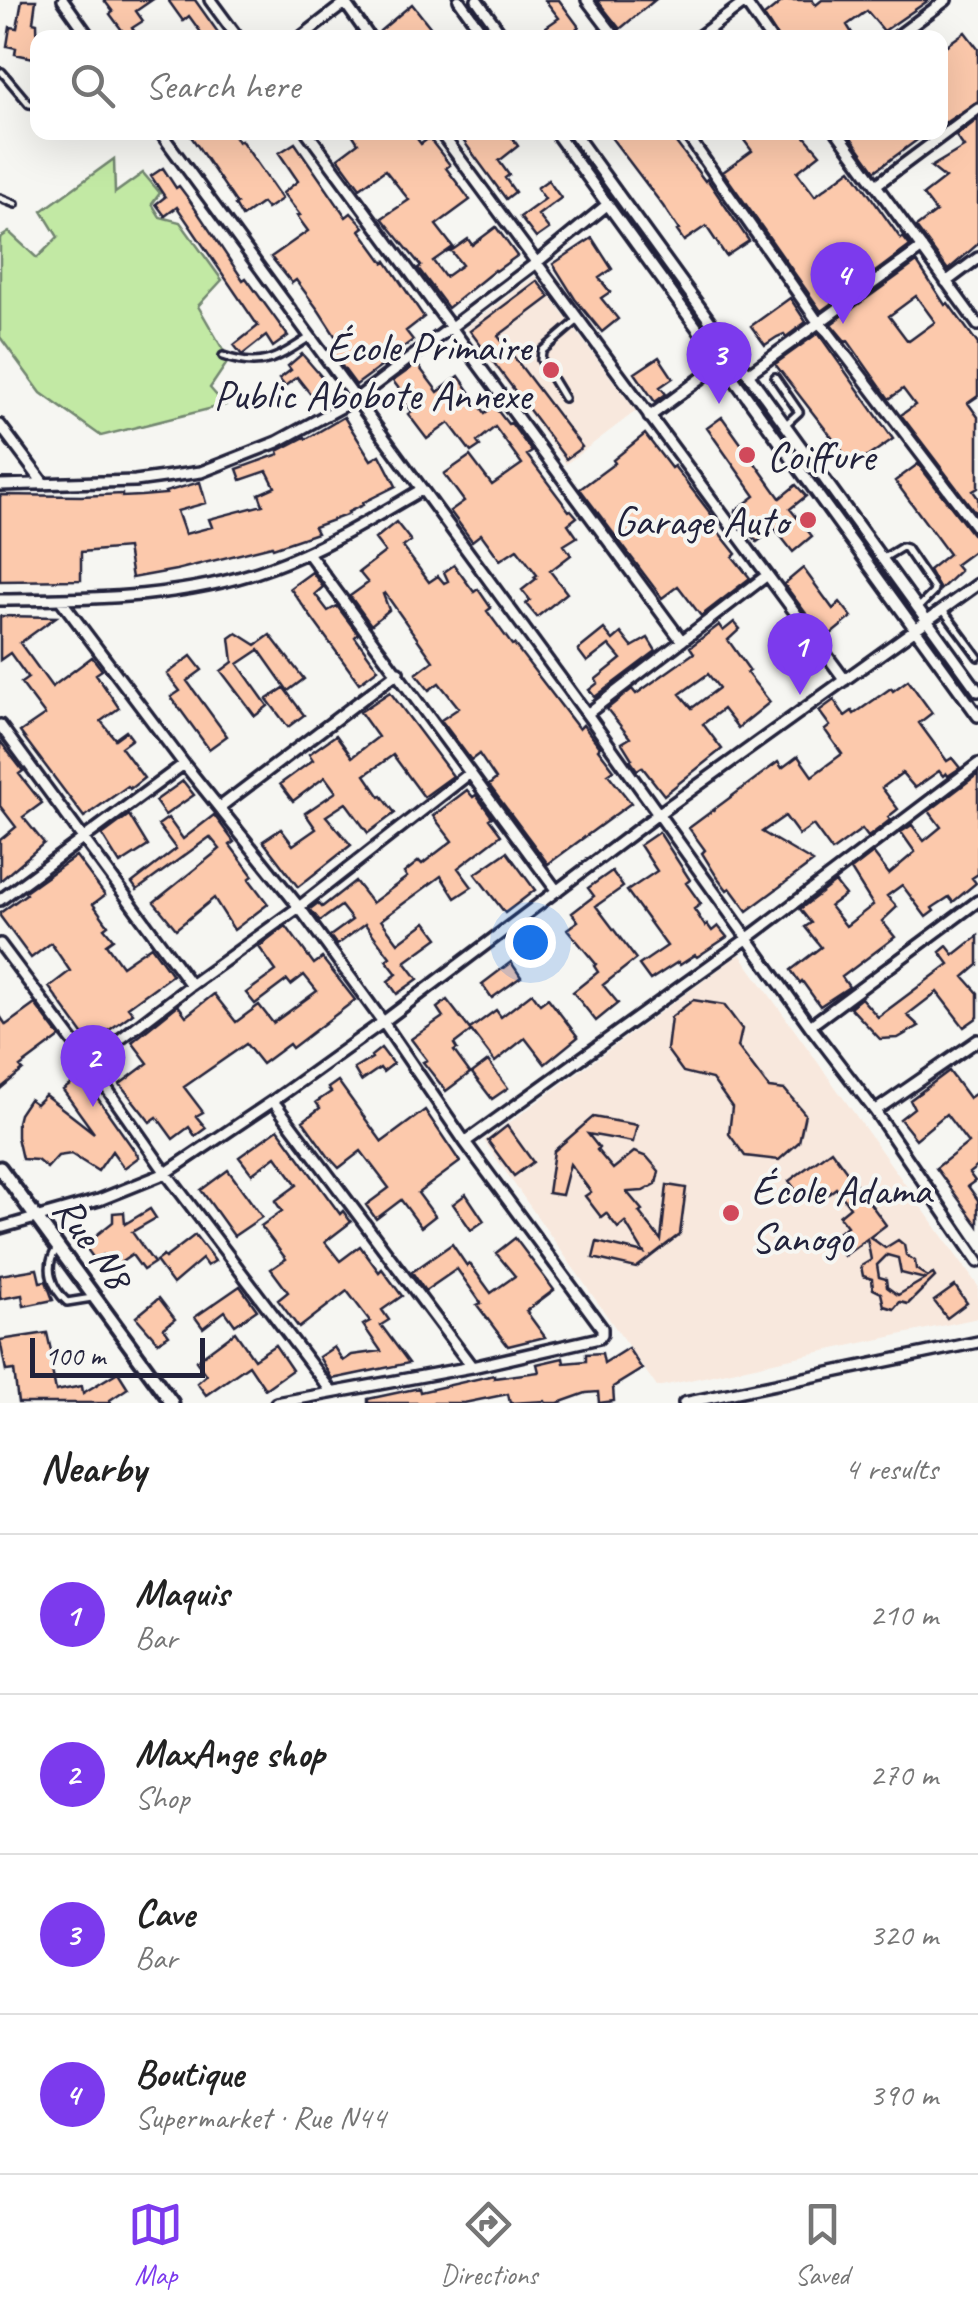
<!DOCTYPE html>
<html lang="en">
<head>
<meta charset="utf-8">
<style>
	:root { --surface:#fff; --page:#f2f2f2; --text:#222; --muted:#767676; --line:#e0e0e0; --accent:#7c3aed }
	body { margin:0; font-family:Caveat,sans-serif; background:var(--page); color:var(--text) }
	.scale { position:absolute; left:30px; bottom:25px; width:175px; box-sizing:border-box; padding-left:10px; border:5px solid #22223b; border-top:0; font-size:28px; line-height:35px; white-space:nowrap; color:#22223b; -webkit-text-stroke:8px #f6f6f2; paint-order:stroke }
	.you { position:absolute; left:530px; top:942px; width:35px; height:35px; margin:-25px; border:8px solid #fff; border-radius:50%; background:#1a73e8; box-shadow:0 0 0 15px #1a73e833 }
	.badge { display:grid; place-items:center; width:65px; height:65px; border-radius:50%; background:var(--accent); color:#fff; font-size:32px; font-weight:700 }
	.pin { position:absolute; translate:-50% -82px; filter:drop-shadow(0 2px 5px #0008) }
	.pin::after { content:''; position:absolute; top:52px; width:35px; height:30px; background:inherit; clip-path:polygon(0 0,100% 0,50% 100%) }
	.list { margin:0; padding:0; list-style:none }
	h2 { display:flex; justify-content:space-between; align-items:center; height:130px; margin:0; padding:0 40px; font-size:42px }
	h2 small { font-size:32px; font-weight:400; color:var(--muted) }
	.list li { display:grid; grid-template-columns:65px 1fr auto; gap:30px; align-items:center; box-sizing:border-box; height:160px; padding:0 40px; border-top:2px solid var(--line) }
	.list b { display:block; font-size:38px; white-space:nowrap }
	.list p { margin:0; font-size:32px; white-space:nowrap; color:var(--muted) }
	.list em { font-size:32px; font-style:normal; color:var(--muted) }
	.icon { flex:none; width:55px; height:55px; fill:none; stroke:currentColor; stroke-width:2; stroke-linecap:round; stroke-linejoin:round }
	.map { position:relative; flex:none; width:978px; height:1403px; overflow:hidden }
	.search { position:absolute; background:var(--surface); box-shadow:0 10px 40px #0002; left:30px; right:30px; top:30px; height:110px; display:flex; align-items:center; gap:25px; box-sizing:border-box; padding:0 35px; border-radius:20px; color:var(--muted); font-size:38px }
	.sheet { height:770px; background:var(--surface) }
	nav { display:flex; justify-content:space-around; align-items:center; box-sizing:border-box; height:140px; border-top:2px solid var(--line); background:var(--surface); font-size:28px; color:var(--muted) }
	nav a { display:grid; justify-items:center; gap:5px }
	nav .on { color:var(--accent) }
	.map>svg:first-child { display:block }
</style>
</head>
<body>
<div class="map">
<svg width="978" height="1403" viewBox="0 0 978 1403">
	<rect width="100%" height="100%" fill="#f6f6f2"/>
	<filter id="ink" filterUnits="userSpaceOnUse"><feTurbulence type="fractalNoise" baseFrequency=".01" numOctaves="2"/><feDisplacementMap in="SourceGraphic" scale="20" xChannelSelector="R" yChannelSelector="G"/><feConvolveMatrix kernelMatrix="1 2 1 2 8 2 1 2 1" color-interpolation-filters="sRGB"/></filter>
	<g filter="url(#ink)">
		<!-- built -->
		<path fill="#f8e8dd" d="M535,276L636,411L566,464L465,328Z
			M740,954L978,1286V1318L657,1387L484,1141Z"/>
		<!-- green -->
		<path fill="#c2e9a4" stroke="#728670" stroke-width="2.5" d="M114,159L115,193L143,173L160,193L152,204L160,217L180,222L222,280L198,306L229,360L210,388L225,405L101,436L41,393L0,337V238L9,232L37,258L58,237L42,211Z"/>
		<!-- building -->
		<path fill="#fcc9ac" stroke="#22223b" stroke-width="2.5" fill-rule="evenodd" d="M22,0H36L33,22L37,23L38,59L15,54L16,48L7,46L10,27L17,28Z
			M104,0H152L136,11L143,21L132,28L139,38L127,37L110,14L113,12Z
			M168,0H195L222,38H205L189,16L183,21Z
			M545,0H559L579,27L577,28L583,38H553L546,27L559,18Z
			M597,0H655L620,29Z
			M784,0H812L816,5L822,0H929L884,31L867,11L847,25L855,38H778L764,16Z
			M412,4L439,38H385L380,31Z
			M965,32L978,49V101L945,123L940,117V50Z
			M978,119V244L948,270L916,227L936,212L923,195L945,178L931,167L964,147L956,136Z
			M188,132H232L238,142L241,140L282,199L267,209L262,203L242,217L235,205L237,204Z
			M351,132H412L421,144L429,138L450,165L446,168L470,200L436,225L453,247L433,261L445,277L462,265L451,251L468,239L472,245L496,227L517,256L496,271L495,270L448,308L418,268L421,266L382,218L409,200L385,170L360,188L338,158L358,143Z
			M457,132H508L518,146L499,161L509,175L505,178L515,192L506,199Z
			M607,132H668L705,181L707,179L749,241L726,256L706,226L684,241L677,231L679,230L663,206Z
			M738,132H801L820,154L797,172L815,196L851,169L901,239L903,237L910,246L863,281L844,255L821,274L839,298L821,311L723,172L752,151Z
			M847,132H928L875,171Z
			M295,143L346,217L351,213L364,227L360,230L384,263L386,261L424,317L406,331L413,340L397,352L399,357L384,368L382,366L356,385L333,354L343,348L319,311L296,280L292,283L271,257L308,231L297,216L300,215L283,193L298,181L279,153Z
			M163,168L176,188L179,186L188,198L243,280L246,278L288,336L273,347L266,336L242,355L234,345L258,326L177,207L165,216L156,204L165,197L151,176Z
			M548,180L561,198L538,215L549,229L536,238L520,217L545,199L537,188Z
			M592,238L612,269L599,278L610,292L601,298L618,319L602,332L575,299L553,264Z
			M917,262L945,305L948,303L978,344V396L968,403L978,417V488L973,491L978,498V516L901,415L915,405L903,389L889,399L848,341L846,342L831,324ZM916,296L935,322L909,341L907,340L889,316Z
			M537,281L550,297L498,336L582,447L566,459L470,331Z
			M790,298L806,322L786,337L784,334L777,337L765,345L751,326Z
			M818,333L893,439L854,466L775,364Z
			M302,354L327,383L312,396L297,377L285,386L279,379L291,370L288,366Z
			M659,357L673,378L660,387L666,394L655,402L635,373Z
			M417,364L438,392L459,376L485,413L494,406L508,424L511,423L532,452L527,455L569,511L571,510L577,517L568,524L577,537L564,545L571,555L550,571L567,593L537,617L526,604L530,600L522,590L536,579L534,577L537,575L517,549L500,560L481,534L472,541L450,511L464,501L444,474L470,456L492,485L522,464L495,427L477,442L480,446L471,452L449,423L427,439L408,414L412,411L400,396L403,394L393,381Z
			M344,417L371,460L380,455L396,486L362,503L363,505L348,512L349,514L314,527L317,533L273,548L272,546L176,570L132,578L127,548L81,552V580L0,581V495L81,496L122,494V497L141,496L166,494L165,492L200,482L206,503L177,511L185,534L212,527L209,519L263,505L259,494L275,487L267,471L241,480L237,469L279,454L278,451L305,437L306,439Z
			M722,417L780,498L796,485L806,496L790,509L812,536L793,552L775,529L757,542L735,511L755,496L707,428Z
			M645,434L671,468L674,466L717,522L713,525L736,554L733,557L750,578L701,616L678,586L662,598L580,489L615,463L613,460Z
			M918,464L972,534L978,537V548L955,565L960,571L940,590L929,570L949,554L895,481Z
			M396,522L411,541L403,547L429,582L438,576L444,583L448,581L444,572L454,565L474,592L478,589L491,608L487,611L512,645L514,644L579,729L583,725L600,747L598,749L614,770L608,774L631,803L548,864L489,785L496,779L479,754L471,760L441,720L459,708L439,683L429,690L416,674L433,661L385,593L383,594L389,610L371,625L350,596L368,583L359,572L385,552L375,539Z
			M803,568L833,609L840,602L852,617L825,639L784,584Z
			M312,572L323,587L315,594L328,611L337,606L358,634L355,637L378,669L359,683L290,588Z
			M0,616L56,617L20,643L52,687L92,657L102,670L96,674L119,708L101,721L115,739L126,731L132,739L121,747L144,778L130,789L128,786L84,817L20,732L45,715L21,683L28,678L10,653L0,660Z
			M734,622L740,629L728,640L750,671L747,673L770,702L738,728L723,709L703,724L722,749L664,795L642,767L637,770L630,760L632,759L622,743L630,738L607,709L632,689L636,694L694,653L690,647L719,625L723,631ZM708,674L719,688L692,708L680,694Z
			M604,629L613,640L621,633L632,647L648,638L656,651L595,697L589,690L598,683L596,679L621,659L609,645L587,662L578,650Z
			M237,633L256,645L270,635L304,679L288,691L259,650L238,664L268,706L255,716L221,671L233,662L230,638Z
			M191,656L202,670L187,681L227,736L209,749L171,697L180,691L167,674Z
			M908,680L932,713L919,723L947,761L952,758L960,768L948,776L946,773L943,776L939,771L915,788L902,773L882,788L898,809L888,817L890,820L868,837L862,829L832,851L813,825L799,835L785,816L762,832L813,862L747,911L730,888L727,890L715,874L702,853L705,850L689,828L778,762L782,768L798,756L812,776L842,754L825,730L830,726L819,711L834,700L845,716L852,711L854,714L891,688L893,691Z
			M284,688L304,715L288,727L267,699Z
			M390,692L453,776L424,797L393,755L365,775L380,797L382,796L395,813L368,833L346,803L326,816L351,845L298,887L263,841L281,829L293,845L316,829L305,813L336,792L325,777L293,801L280,784L313,760L309,754L336,735L352,757L378,737L360,712Z
			M0,741L23,771L19,774L42,803L23,817L44,843L0,881V840L16,827L0,806Z
			M978,774V874L972,878L976,883L953,902L949,897L932,908L934,911L926,917L902,885L887,896L897,907L882,921L895,937L842,977L849,987L820,1006L802,981L800,983L791,970L821,947L805,927L811,923L800,909L835,882L845,895L830,906L846,926L873,905L851,870L873,853L889,874L915,852L901,832L912,825L924,841L941,827L929,811Z
			M183,781L194,795L165,815L155,801Z
			M467,790L473,797L476,795L492,817L489,819L501,835L458,868L472,887L455,898L441,876L381,920L398,943L426,922L438,938L405,962L418,979L397,994L388,981L397,974L386,960L390,957L365,924L337,945L330,936L352,920L341,906L320,921L310,909L318,903L322,907L355,881L372,903L407,877L404,873L419,861L422,864L452,841L433,816Z
			M129,815L148,846L120,864L102,835Z
			M214,815L234,842L230,845L253,876L249,879L268,904L234,930L214,898L176,929L154,902L220,849L210,837L137,890L132,883L176,849L158,825L168,818L183,839Z
			M659,832L690,880L686,883L701,904L694,909L705,926L707,924L712,931L718,926L727,937L697,957L695,955L680,965L678,962L650,980L639,965L667,946L627,891L657,871L640,845Z
			M507,852L535,890L505,913L475,874Z
			M76,856L105,895L93,904L108,925L104,928L113,939L106,944L122,966L151,946L172,975L128,1007L133,1013L90,1044L49,987L70,971L51,943L31,958L0,916V913L26,894L25,892Z
			M612,871L623,887L596,906L636,959L603,985L618,1003L596,1021L573,992L598,972L594,966L596,964L567,929L578,921L572,913L594,896L588,888Z
			M286,926L314,964L322,958L355,1000L292,1048L289,1044L262,1064L246,1044L184,1087L203,1112L196,1116L206,1128L195,1136L189,1127L173,1139L157,1117L150,1122L120,1084L148,1063L132,1042L178,1005L186,1016L214,994L236,1022L259,1005L273,1023L317,991L304,975L291,985L287,980L255,1004L246,993L276,971L259,947Z
			M978,936V965L964,977L978,993V1017L964,1027L937,992L907,1015L919,1026L898,1038L880,1039L850,1007L861,998L878,1017L949,964L940,952L947,946L954,955Z
			M511,962L521,977L492,998L482,984Z
			M532,993L540,1004L548,998L578,1037L545,1064L525,1038L495,1062L470,1029L496,1010L501,1017Z
			M447,1000L471,1031L454,1044L457,1049L454,1051L470,1073L446,1091L423,1062L427,1060L411,1039L443,1017L437,1008Z
			M693,1000L724,1005L742,1029L738,1047L769,1088L785,1090L805,1114L799,1142L779,1160L745,1156L729,1134L732,1107L712,1079L683,1072L667,1050L671,1017Z
			M35,1004L60,1037L20,1067L23,1070L0,1089V1016L6,1025Z
			M381,1048L393,1064L383,1072L380,1068L361,1081L354,1069L372,1058L371,1056Z
			M488,1061L508,1088L492,1099L472,1073Z
			M949,1071L969,1098L978,1092V1166L969,1173L975,1181L968,1186L978,1200V1226L936,1168L968,1143L946,1114L916,1139L900,1119L914,1108L910,1100Z
			M82,1076L139,1157L124,1168L112,1151L98,1171L71,1154L58,1156L47,1168L37,1160L22,1159L17,1137V1122L19,1114L29,1099L36,1104L45,1095L94,1133L63,1090Z
			M338,1081L382,1142L425,1110L460,1162L418,1193L435,1216L421,1227L401,1200L376,1219L366,1205L389,1188L361,1151L339,1168L328,1156L303,1121L320,1108L316,1102L331,1092L328,1088Z
			M593,1117L637,1125L633,1142L588,1134L599,1148L597,1150L613,1169L634,1152L647,1157L659,1171L656,1184L643,1191L627,1192L642,1210L639,1212L661,1240L667,1185L686,1188L680,1234L636,1268L593,1258L597,1242L644,1253L625,1222L618,1228L606,1213L601,1217L585,1196L591,1192L570,1164L562,1195L548,1193L554,1151Z
			M507,1126L533,1162L514,1176L488,1141Z
			M278,1129L340,1214L343,1211L351,1222L325,1242L340,1261L360,1246L379,1272L382,1269L402,1296L382,1310L389,1320L381,1325L409,1363L332,1379L319,1357L334,1347L343,1361L352,1355L381,1351L363,1325L370,1321L347,1291L299,1328L278,1300L288,1292L271,1269L286,1259L261,1226L282,1211L275,1201L297,1185L276,1156L252,1174L239,1157Z
			M831,1150L886,1225L870,1237L885,1248L898,1240L904,1245L906,1255L915,1261L916,1269L928,1277L933,1274L935,1277L908,1304L900,1302L894,1309L884,1306L881,1293L873,1289L872,1279L863,1276L861,1266L871,1260L867,1239L844,1256L831,1238L847,1226L839,1216L850,1207L836,1188L826,1196L818,1185L801,1197L789,1181ZM887,1255L898,1258L901,1273L925,1279L898,1295L887,1287L886,1279L879,1277L877,1265Z
			M228,1170L262,1217L234,1236L201,1190Z
			M466,1194L484,1221L471,1230L453,1204Z
			M150,1209L156,1218L132,1232L154,1263L143,1270L132,1255L111,1269L102,1255L95,1260L84,1245L113,1222V1213L124,1212L125,1224Z
			M195,1235L215,1261L207,1266L202,1259L173,1284L156,1261L163,1256L165,1258Z
			M515,1238L554,1290L526,1311L545,1337L508,1346L477,1305L481,1303L457,1269L425,1291L412,1272L452,1244L467,1266L470,1264L491,1293L515,1276L496,1253Z
			M37,1269L40,1282L46,1281L53,1300L24,1306L22,1295L0,1299V1275Z
			M240,1286L257,1310L235,1325L225,1311L203,1328L195,1317Z
			M955,1286L967,1303L947,1318L934,1301Z
			M159,1298L175,1319L164,1328L169,1335L158,1342L136,1317Z
			M235,1332L254,1359L275,1345L292,1370L265,1389L249,1365L206,1395L197,1383L206,1375L196,1361Z
			M47,1333L54,1364L51,1365L56,1391L82,1386L83,1393L118,1372L128,1388L110,1400L111,1403H18L14,1370L6,1371L0,1340Z
			M628,1348L642,1369L613,1387L614,1401L599,1403L598,1392L586,1393L558,1403H546L545,1401L510,1403L508,1394L464,1403H368V1399L419,1388L420,1392L494,1375V1378L539,1372L537,1364L563,1358L564,1363L586,1361V1354L602,1353L604,1363Z"/>
		<g fill="none" stroke-linecap="round" stroke-linejoin="round">
			<defs>
				<path id="service" d="M2,72L29,104L38,105
					M0,198L15,204
					M223,356C262,370 277,358 310,337
					M775,377L799,412L785,425
					M564,398L541,360L542,351L578,320
					M882,559L902,547L906,548L934,589L933,593L918,608
					M943,610L978,657
					M56,1250C44,1268 52,1288 67,1302L92,1298"/>
				<path id="minor" d="M63,0L90,38
					M210,0L238,38
					M343,0L370,38
					M459,0L486,38
					M477,0L504,38
					M587,0L616,38
					M745,2L770,38
					M300,38L345,3
					M697,38L748,0
					M895,38L946,0
					M160,132L587,714L810,1026L875,1111L978,1262
					M307,132L682,641
					M440,132L845,680
					M555,132L978,716
					M573,132L978,691
					M685,132L818,322L828,332L978,529
					M837,132L978,325
					M876,185L978,109
					M946,282L978,258
					M748,374L922,248
					M649,417L723,362
					M0,425L44,484
					M0,485L135,481L201,472L277,442L356,399L536,263L608,204
					M308,553L557,891
					M60,599L184,764L299,907L383,1022L465,1142L602,1328V1334L599,1338L472,1367L276,1403
					M0,600C90,599 187,599 272,567C325,548 373,518 421,490
					M587,714L766,576
					M0,725L191,985
					M220,807L398,672
					M0,900L184,764
					M0,944L89,1063L166,1173L331,1391
					M810,1026L978,901
					M89,1063L191,985L299,907L470,773
					M273,1101L472,1367
					M875,1111L978,1040
					M465,1142L748,938L978,764
					M0,1228L99,1200L166,1173L273,1101L383,1022L658,814L978,584
					M684,1403L978,1342"/>
				<path id="tertiary" d="M0,1168L172,1403"/>
			</defs>
			<!-- service casing -->
			<use href="#service" stroke="#22223b" stroke-width="12"/>
			<!-- minor casing -->
			<use href="#minor" stroke="#22223b" stroke-width="16"/>
			<!-- tertiary casing -->
			<use href="#tertiary" stroke="#22223b" stroke-width="19"/>
			<!-- service -->
			<use href="#service" stroke="#f6f6f2" stroke-width="5"/>
			<!-- minor -->
			<use href="#minor" stroke="#f6f6f2" stroke-width="9"/>
			<!-- tertiary -->
			<use href="#tertiary" stroke="#f6f6f2" stroke-width="11"/>
		</g>
	</g>
	<!-- markers -->
	<g fill="#d1495b" stroke="#f6f6f2" stroke-width="4">
		<circle cx="551" cy="370" r="10"/>
		<circle cx="747" cy="455" r="10"/>
		<circle cx="808" cy="520" r="10"/>
		<circle cx="731" cy="1213" r="10"/>
	</g>
	<g text-anchor="middle" stroke-width="8" stroke-linejoin="round" paint-order="stroke">
		<!-- poi labels -->
		<g font-size="42" fill="#22223b" stroke="#f6f6f2" text-anchor="end">
			<text x="531" y="361">École Primaire<tspan x="531" dy="48">Public Abobote Annexe</tspan></text>
			<text x="767" y="470" text-anchor="start">Coiffure</text>
			<text x="788" y="535">Garage Auto</text>
			<text x="751" y="1204" text-anchor="start">École Adama<tspan x="751" dy="48">Sanogo</tspan></text>
		</g>
		<!-- street labels -->
		<g font-size="42" fill="#22223b" stroke="#f6f6f2">
			<text transform="translate(94 1242) rotate(54)" y="15">Rue N8</text>
		</g>
	</g>
</svg>
<div class="scale">100 m</div>
<div class="you"></div>
<div class="pin badge" style="left:800px;top:695px">1</div>
<div class="pin badge" style="left:93px;top:1107px">2</div>
<div class="pin badge" style="left:719px;top:404px">3</div>
<div class="pin badge" style="left:843px;top:324px">4</div>
<div class="search"><svg class="icon" aria-label="search" viewBox="0 0 24 24"><circle cx="10" cy="10" r="6"/><path d="M15 15l6 6"/></svg>Search here</div>
</div>
<section class="sheet">
<h2>Nearby<small>4 results</small></h2>
<ul class="list">
<li><span class="badge">1</span><div><b>Maquis</b><p>Bar</p></div><em>210 m</em></li>
<li><span class="badge">2</span><div><b>MaxAnge shop</b><p>Shop</p></div><em>270 m</em></li>
<li><span class="badge">3</span><div><b>Cave</b><p>Bar</p></div><em>320 m</em></li>
<li><span class="badge">4</span><div><b>Boutique</b><p>Supermarket · Rue N44</p></div><em>390 m</em></li>
</ul>
</section>
<nav>
<a class="on"><svg class="icon" aria-label="map" viewBox="0 0 24 24"><path d="M3 6l6-2 6 2 6-2v14l-6 2-6-2-6 2zM9 4v14M15 6v14"/></svg>Map</a>
<a><svg class="icon" aria-label="directions" viewBox="0 0 24 24"><path d="M12 3l9 9-9 9-9-9zM9 14v-3h6M13 9l2 2-2 2"/></svg>Directions</a>
<a><svg class="icon" aria-label="saved" viewBox="0 0 24 24"><path d="M7 4h10v16l-5-4-5 4z"/></svg>Saved</a>
</nav>
</body>
</html>
